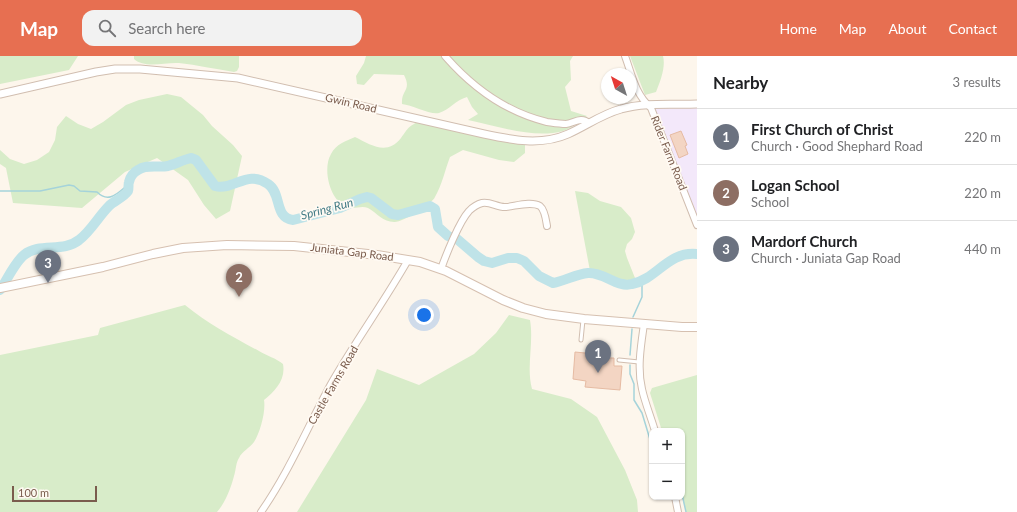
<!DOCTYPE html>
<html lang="en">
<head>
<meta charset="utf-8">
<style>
	:root { --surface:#fff; --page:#f2f2f2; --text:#202124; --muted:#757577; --line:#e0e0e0; --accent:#e76f51 }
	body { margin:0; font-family:Lato,sans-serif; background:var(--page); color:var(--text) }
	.controls { position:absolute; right:12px; bottom:12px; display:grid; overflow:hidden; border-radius:8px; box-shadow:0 1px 3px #0004 }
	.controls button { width:36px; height:36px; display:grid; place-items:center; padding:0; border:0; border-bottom:1px solid var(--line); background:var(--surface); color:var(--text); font:20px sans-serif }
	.compass { position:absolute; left:601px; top:12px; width:36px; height:36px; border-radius:50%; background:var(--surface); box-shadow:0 1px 3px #0004; rotate:321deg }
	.scale { position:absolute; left:12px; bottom:10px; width:85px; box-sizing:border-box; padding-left:4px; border:2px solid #7a5c4d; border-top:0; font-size:11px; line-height:14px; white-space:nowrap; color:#7a5c4d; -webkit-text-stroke:3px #fffaf3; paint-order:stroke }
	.you { position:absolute; left:424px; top:259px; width:14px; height:14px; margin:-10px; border:3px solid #fff; border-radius:50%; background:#1a73e8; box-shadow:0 0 0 6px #1a73e833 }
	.badge { display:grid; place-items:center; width:26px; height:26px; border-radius:50%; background:var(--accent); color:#fff; font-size:13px; font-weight:700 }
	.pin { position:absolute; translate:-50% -33px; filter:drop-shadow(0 1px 2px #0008) }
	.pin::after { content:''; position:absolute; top:21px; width:14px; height:12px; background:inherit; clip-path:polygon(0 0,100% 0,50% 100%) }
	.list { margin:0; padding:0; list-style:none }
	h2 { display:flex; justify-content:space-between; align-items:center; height:52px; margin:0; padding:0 16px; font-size:17px }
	h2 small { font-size:13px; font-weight:400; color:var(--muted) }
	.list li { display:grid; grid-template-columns:26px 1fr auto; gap:12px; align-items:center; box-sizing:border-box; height:56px; padding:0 16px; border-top:1px solid var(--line) }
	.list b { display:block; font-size:15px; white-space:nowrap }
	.list p { margin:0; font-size:13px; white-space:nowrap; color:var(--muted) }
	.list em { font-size:13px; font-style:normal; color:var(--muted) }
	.icon { flex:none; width:22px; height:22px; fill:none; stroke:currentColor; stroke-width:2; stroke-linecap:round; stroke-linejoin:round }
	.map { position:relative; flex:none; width:697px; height:456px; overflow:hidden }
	header { display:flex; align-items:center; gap:24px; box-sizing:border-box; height:56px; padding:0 20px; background:var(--accent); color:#fff }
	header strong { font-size:19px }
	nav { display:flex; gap:22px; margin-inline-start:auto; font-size:14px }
	.search { width:280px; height:36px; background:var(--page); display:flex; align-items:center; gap:10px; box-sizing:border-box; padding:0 14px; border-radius:12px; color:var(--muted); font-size:15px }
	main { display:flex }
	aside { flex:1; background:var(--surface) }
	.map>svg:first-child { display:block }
</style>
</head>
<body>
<header>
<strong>Map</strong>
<div class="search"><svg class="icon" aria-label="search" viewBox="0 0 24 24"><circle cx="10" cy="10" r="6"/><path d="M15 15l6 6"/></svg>Search here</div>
<nav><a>Home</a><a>Map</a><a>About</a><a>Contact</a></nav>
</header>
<main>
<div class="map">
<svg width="697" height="456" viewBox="0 0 697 456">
	<rect width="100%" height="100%" fill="#fdf6ec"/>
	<!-- education -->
	<path fill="#f3e8fa" d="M697,51V163L654,54L657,52Z"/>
	<!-- green -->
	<path fill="#d8ecc9" d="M0,0H78L69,14L0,28Z
		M134,0H239V11L237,15L234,16C215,13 197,9 179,7C165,6 145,13 134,3Z
		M366,0H573L570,5L571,24L565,31L571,55L587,60C580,65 572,72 563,75C534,83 497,70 468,64L478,58L472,51L467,41C456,44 449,54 439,57C430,59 412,49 402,48C401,33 412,35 404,19L374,18L364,29L357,28L356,20L364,7Z
		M630,0H663C666,11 660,26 656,36L645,39Z
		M167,38L181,41L203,59L212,70L233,89L242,100L230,155L216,163L204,149L188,124L157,102L125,116L82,152L13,147L6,112L0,108V94L10,103L24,108L37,104L49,96L55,84L57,71L66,60L78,68L91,73L103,66L126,49L139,44Z
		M419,65L525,89V97L514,106L499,104L463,94L450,101C445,114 442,129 435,141C432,148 402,167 394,166C383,166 377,157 368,152C361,149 354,154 347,151C330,145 322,113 331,98C336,88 346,85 355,81C371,89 387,100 401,82C409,71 407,72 419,65Z
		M575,135L588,137L600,145L621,151L631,162L635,176L632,183L627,188L625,195L627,202L635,222L630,227C615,226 602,225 590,215Z
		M185,249C208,268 233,281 259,295C267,300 276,302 283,308C286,324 275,335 264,344C266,355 260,377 254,386C250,392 242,395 239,402C236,406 236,414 234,420C231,432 225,447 217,456H0V299L98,279L100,272Z
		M509,259L530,264C534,287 526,311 532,333L571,343L597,361L625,414L637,444L638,456H297L366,344L377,313L419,329L474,298L496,277Z
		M697,319V456H686L682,441V375H662L650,337L652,332Z"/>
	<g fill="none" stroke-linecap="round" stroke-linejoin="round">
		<!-- stream -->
		<path stroke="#a5d3da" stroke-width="1.5" d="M0,135H40L69,129L74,130L80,135L97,136C107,146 115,140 124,132L128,134
			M633,261L642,241V225
			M630,299L632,273
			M630,309V318L634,328V344L642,357L652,390
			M682,438L686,456"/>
		<!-- river -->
		<path stroke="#bfe3e8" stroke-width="10" d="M0,234C7,224 15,206 24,199C40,186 63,197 79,184C91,175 98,161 109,150C114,145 124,141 128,135C129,132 128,128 129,126C130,121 134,116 138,114C146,108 158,112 168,110C175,108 183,104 191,102L196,104L215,130C234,135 247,113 268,128C282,137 274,162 293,164L340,152L360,143L367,141L371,142L392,158L398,159L430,150L435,153L438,171L448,180L457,183L478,201L484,205L492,207L508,202H517L524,205L539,220L553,227C565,225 576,218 588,217C604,216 617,232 632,228C657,223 668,195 697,198"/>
	</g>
	<!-- building -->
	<path fill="#f3d5c3" stroke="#e6bba3" d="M681,75L687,89L685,90L688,98L679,102L670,79Z
		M575,296L595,298V296L607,297V302H614V310H622L620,334L585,331L586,325L573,323Z"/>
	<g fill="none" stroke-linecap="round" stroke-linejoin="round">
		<defs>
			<path id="service" d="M581,284L583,264
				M619,304L639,306"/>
			<path id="minor" d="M445,0C472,31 506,56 547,66C554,67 559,68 566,68C574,67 581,60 589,67
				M625,0C632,19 635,38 651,52L697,169
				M441,213C446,199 459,166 469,155C472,152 478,148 482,147C490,145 498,152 506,151C516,150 531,145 540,150C545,154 546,164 547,170
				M644,268C641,289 637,312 642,333C645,347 651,361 655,375
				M675,441L678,456
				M261,456C289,416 308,370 331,328C355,286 384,246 408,204"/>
			<path id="tertiary" d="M0,38L96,16L115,13H140L238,22L484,78C512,84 541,90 568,78C586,70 602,58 621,53C645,46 672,49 697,48"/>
			<path id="secondary" d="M0,232L103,211L153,198L183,192L227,189L294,190L377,199L420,206L446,215L503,244L523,252L546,258L584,263L682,271H697"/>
		</defs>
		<!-- service casing -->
		<use href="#service" stroke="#d1beb0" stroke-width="5"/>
		<!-- minor casing -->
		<use href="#minor" stroke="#d1beb0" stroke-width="8"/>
		<!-- tertiary casing -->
		<use href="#tertiary" stroke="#d1beb0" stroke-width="9"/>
		<!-- secondary casing -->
		<use href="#secondary" stroke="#d6c0b0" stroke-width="10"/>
		<!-- service -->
		<use href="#service" stroke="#fff" stroke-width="3"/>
		<!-- minor -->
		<use href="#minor" stroke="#fff" stroke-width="6"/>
		<!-- tertiary -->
		<use href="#tertiary" stroke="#fff" stroke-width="7"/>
		<!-- secondary -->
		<use href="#secondary" stroke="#fff" stroke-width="8"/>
	</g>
	<g text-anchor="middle" stroke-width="3.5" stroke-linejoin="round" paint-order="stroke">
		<!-- street labels -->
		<g font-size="11" fill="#7a5c4d" stroke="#fffaf3">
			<text transform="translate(351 47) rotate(13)" y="4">Gwin Road</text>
			<text transform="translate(669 97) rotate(68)" y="4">Rider Farm Road</text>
			<text transform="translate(352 196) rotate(7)" y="4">Juniata Gap Road</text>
			<text transform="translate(333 329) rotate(-60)" y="4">Castle Farms Road</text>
		</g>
		<!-- water labels -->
		<g font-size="12" font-style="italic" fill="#437c86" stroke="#fffaf3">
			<text transform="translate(327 153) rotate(-15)" y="4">Spring Run</text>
		</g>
	</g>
</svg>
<div class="controls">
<button>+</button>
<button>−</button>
</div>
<svg class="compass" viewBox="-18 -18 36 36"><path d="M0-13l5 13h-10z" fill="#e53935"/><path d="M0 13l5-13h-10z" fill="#757577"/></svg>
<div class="scale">100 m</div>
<div class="you"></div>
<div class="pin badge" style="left:598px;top:317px;background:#6b7280">1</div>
<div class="pin badge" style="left:239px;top:241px;background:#8d6e63">2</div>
<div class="pin badge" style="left:48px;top:227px;background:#6b7280">3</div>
</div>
<aside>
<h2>Nearby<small>3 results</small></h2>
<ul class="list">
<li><span class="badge" style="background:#6b7280">1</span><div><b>First Church of Christ</b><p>Church · Good Shephard Road</p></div><em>220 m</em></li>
<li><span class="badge" style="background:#8d6e63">2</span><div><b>Logan School</b><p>School</p></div><em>220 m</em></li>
<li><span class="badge" style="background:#6b7280">3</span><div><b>Mardorf Church</b><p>Church · Juniata Gap Road</p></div><em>440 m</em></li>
</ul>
</aside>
</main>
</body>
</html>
